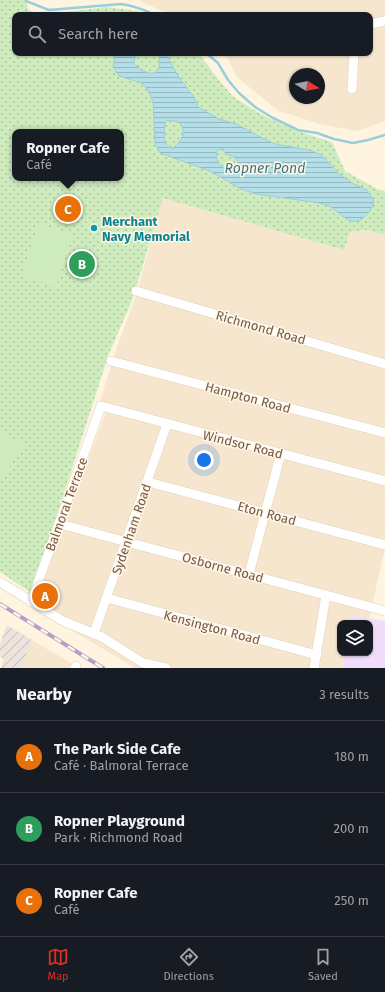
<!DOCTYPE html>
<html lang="en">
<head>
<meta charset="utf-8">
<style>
	:root { --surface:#171b24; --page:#20242c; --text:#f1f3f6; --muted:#9ea1a6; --line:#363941; --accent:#d93025 }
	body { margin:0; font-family:"Fira Sans",sans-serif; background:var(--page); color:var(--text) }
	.controls { position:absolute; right:12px; bottom:12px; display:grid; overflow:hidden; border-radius:8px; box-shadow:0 1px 3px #0004 }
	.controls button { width:36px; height:36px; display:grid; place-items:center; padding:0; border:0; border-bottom:1px solid var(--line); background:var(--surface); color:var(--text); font:20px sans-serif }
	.compass { position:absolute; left:289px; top:68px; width:36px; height:36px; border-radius:50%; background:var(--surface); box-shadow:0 1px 3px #0004; rotate:100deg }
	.you { position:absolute; left:204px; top:460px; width:14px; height:14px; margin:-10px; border:3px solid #fff; border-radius:50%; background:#1a73e8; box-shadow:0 0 0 6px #1a73e833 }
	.badge { display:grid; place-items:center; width:26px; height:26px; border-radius:50%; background:var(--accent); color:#fff; font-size:13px; font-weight:700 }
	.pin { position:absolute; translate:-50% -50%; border:2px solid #fff; box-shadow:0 1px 4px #0006 }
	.popup { position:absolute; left:12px; top:129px; width:112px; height:52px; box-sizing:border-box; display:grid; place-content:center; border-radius:8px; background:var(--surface); filter:drop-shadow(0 1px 3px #0005); font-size:13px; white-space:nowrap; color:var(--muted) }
	.popup b { font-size:15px; color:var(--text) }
	.popup::after { content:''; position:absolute; left:50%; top:100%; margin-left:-8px; border:8px solid transparent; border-top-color:var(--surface) }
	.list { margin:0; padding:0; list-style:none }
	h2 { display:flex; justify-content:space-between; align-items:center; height:52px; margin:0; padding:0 16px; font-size:17px }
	h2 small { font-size:13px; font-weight:400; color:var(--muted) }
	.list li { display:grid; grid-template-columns:26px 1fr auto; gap:12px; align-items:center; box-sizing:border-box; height:72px; padding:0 16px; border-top:1px solid var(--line) }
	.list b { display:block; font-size:15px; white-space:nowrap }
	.list p { margin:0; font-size:13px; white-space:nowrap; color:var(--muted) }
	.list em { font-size:13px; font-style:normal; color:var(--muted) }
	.icon { flex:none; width:22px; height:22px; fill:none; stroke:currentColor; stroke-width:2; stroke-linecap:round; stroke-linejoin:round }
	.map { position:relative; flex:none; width:385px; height:668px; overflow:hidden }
	.search { position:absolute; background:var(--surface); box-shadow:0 1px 3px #0004; left:12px; right:12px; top:12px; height:44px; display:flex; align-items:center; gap:10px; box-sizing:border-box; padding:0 14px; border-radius:8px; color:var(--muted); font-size:15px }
	.sheet { height:268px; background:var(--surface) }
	nav { display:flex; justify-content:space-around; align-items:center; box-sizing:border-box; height:56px; border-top:1px solid var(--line); background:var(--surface); font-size:11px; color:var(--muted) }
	nav a { display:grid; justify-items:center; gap:2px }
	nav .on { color:var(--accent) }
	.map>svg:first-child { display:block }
</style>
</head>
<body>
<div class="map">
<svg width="385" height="668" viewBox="0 0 385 668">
	<defs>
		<pattern id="industrial-furrows" width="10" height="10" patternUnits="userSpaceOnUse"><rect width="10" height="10" fill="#ece4dc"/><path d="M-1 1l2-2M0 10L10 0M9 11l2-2" fill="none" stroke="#c4bcb4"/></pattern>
		<pattern id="park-dots" width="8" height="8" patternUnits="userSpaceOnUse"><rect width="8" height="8" fill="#cfecbe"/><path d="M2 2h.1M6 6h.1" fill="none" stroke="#adc29c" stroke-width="1.8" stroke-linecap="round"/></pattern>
		<pattern id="water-rules" width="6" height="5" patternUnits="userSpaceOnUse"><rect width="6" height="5" fill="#b4dfe9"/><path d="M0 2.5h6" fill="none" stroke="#97b8bf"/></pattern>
	</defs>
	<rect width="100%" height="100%" fill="#fef4e0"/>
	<!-- residential -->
	<path fill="#f6e6ce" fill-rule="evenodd" d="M138,0H385V121L358,131L323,125L279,111L237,77L227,57L223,53H370V15H171ZM295,74H319V98H295Z
		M163,197L344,250L350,232L366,230L385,235V548L369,619L351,616L350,623H340V653H345L343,668H135L33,607L105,414L100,401L119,341L134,302Z
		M32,640L79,668H21Z"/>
	<!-- industrial -->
	<path fill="url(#industrial-furrows)" d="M7,625L32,640L21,668H1L4,659L0,657V643Z"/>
	<!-- education -->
	<path fill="#f1ddfa" d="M351,616L385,621V668H343L345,653H370V623H350Z"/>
	<!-- park -->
	<path fill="url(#park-dots)" fill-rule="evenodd" d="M0,0H26L28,9L37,15H15V53H198C209,66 219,81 230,93C234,98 240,101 245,104C271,122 301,133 332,142L345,171L379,190L385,191V235L366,230L350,232L344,250L163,198L133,298L108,356L55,522L30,592L0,572ZM15,132H121V178H15Z
		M107,7L137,11L145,15H39Z"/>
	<!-- pitch -->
	<path fill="#cfecbe" d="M39,223L73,235L56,287L22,276Z
		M0,430L24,445L0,482Z"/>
	<!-- water -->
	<path fill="url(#water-rules)" stroke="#99cedb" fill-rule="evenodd" d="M115,53H138L135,57L134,64C138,67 144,73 150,73C160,74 161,63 159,56L154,53H166L178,76L194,97L198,107L219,119L236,124L270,142L280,145L310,150L321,155L339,174L354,184L367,190L374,201C372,209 370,212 364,217C352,230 340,212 329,206C326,205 323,204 320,203L256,194L241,189L210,171L160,153L155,143L153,102L148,90L142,83L119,76L113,67ZM167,120L179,122C187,132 182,141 173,148L167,147L164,136L165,123ZM222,148L226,154C233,156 238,159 239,166L232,172C223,169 214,162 217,151Z"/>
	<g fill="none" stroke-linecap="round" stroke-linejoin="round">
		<!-- stream -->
		<path stroke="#99cedb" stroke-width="2.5" d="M26,1L49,10L121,4C135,6 143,9 155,15
			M206,53L218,63L228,80L239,93L255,107L273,118L298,130L317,133L334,139L353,143L368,140L385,135"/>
		<defs>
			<path id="minor" d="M370,24L385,21
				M352,89L354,53
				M136,291L385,364
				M111,361L385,433
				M148,482L385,545
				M60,524L385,611
				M249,574L281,453
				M0,582L63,621L102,637L143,663L166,668
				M107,598L317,655
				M31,602L101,406L385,481
				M94,633L167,424
				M75,668L76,666
				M314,668L326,595"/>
		</defs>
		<!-- minor casing -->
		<use href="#minor" stroke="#e3d0bc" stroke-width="10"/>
		<!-- minor -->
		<use href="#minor" stroke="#fff" stroke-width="9"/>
		<defs>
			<path id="rail" d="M0,604L103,668"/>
		</defs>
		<!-- rail casing -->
		<use href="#rail" stroke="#b69fc7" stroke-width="4"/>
		<!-- rail -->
		<use href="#rail" stroke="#fff7e8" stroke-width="2.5" stroke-dasharray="8" stroke-linecap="butt"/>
	</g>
	<!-- markers -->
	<circle fill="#0f9aa8" stroke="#fff7e8" stroke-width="1.5" cx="94" cy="228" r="4"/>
	<g text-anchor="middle" stroke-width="3" stroke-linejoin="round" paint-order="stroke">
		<!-- culture labels -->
		<g font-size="13" font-weight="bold" fill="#0d838f" stroke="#fff7e8" text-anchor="start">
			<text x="102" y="226">Merchant<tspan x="102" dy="15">Navy Memorial</tspan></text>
		</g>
		<!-- street labels -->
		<g font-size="13" fill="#765946" stroke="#fff7e8">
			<text transform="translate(261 327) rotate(16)" y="5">Richmond Road</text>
			<text transform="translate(248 397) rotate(15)" y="5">Hampton Road</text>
			<text transform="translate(243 444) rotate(14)" y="5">Windsor Road</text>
			<text transform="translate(66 504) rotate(-70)" y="5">Balmoral Terrace</text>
			<text transform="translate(267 513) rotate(15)" y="5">Eton Road</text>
			<text transform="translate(131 529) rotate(-71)" y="5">Sydenham Road</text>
			<text transform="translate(223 567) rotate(15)" y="5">Osborne Road</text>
			<text transform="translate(212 627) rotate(15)" y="5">Kensington Road</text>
		</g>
		<!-- water labels -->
		<g font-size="14" font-style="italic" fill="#3b7585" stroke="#fff7e8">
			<text x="265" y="173">Ropner Pond</text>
		</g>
	</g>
</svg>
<div class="controls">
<button><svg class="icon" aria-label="layers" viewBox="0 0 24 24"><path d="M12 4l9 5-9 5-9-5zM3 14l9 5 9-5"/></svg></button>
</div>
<svg class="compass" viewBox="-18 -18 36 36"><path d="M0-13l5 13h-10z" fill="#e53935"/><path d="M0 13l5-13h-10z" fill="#9ea1a6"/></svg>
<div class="you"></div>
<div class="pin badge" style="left:45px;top:596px;background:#e8710a">A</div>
<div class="pin badge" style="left:82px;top:264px;background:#2e9e5b">B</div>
<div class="pin badge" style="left:68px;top:209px;background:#e8710a">C</div>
<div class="popup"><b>Ropner Cafe</b>Café</div>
<div class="search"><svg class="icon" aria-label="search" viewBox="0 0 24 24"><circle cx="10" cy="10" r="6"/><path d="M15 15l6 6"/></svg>Search here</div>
</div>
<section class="sheet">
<h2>Nearby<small>3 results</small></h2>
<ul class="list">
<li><span class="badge" style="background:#e8710a">A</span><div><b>The Park Side Cafe</b><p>Café · Balmoral Terrace</p></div><em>180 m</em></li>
<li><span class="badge" style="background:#2e9e5b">B</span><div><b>Ropner Playground</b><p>Park · Richmond Road</p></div><em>200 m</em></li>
<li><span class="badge" style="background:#e8710a">C</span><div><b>Ropner Cafe</b><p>Café</p></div><em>250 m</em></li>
</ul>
</section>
<nav>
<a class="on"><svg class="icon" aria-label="map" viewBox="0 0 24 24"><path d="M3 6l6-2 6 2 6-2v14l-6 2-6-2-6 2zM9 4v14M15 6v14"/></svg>Map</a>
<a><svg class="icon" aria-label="directions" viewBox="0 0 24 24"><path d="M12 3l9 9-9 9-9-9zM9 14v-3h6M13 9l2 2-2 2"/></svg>Directions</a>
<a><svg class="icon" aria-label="saved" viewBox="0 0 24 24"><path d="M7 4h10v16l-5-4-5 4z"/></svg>Saved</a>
</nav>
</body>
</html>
